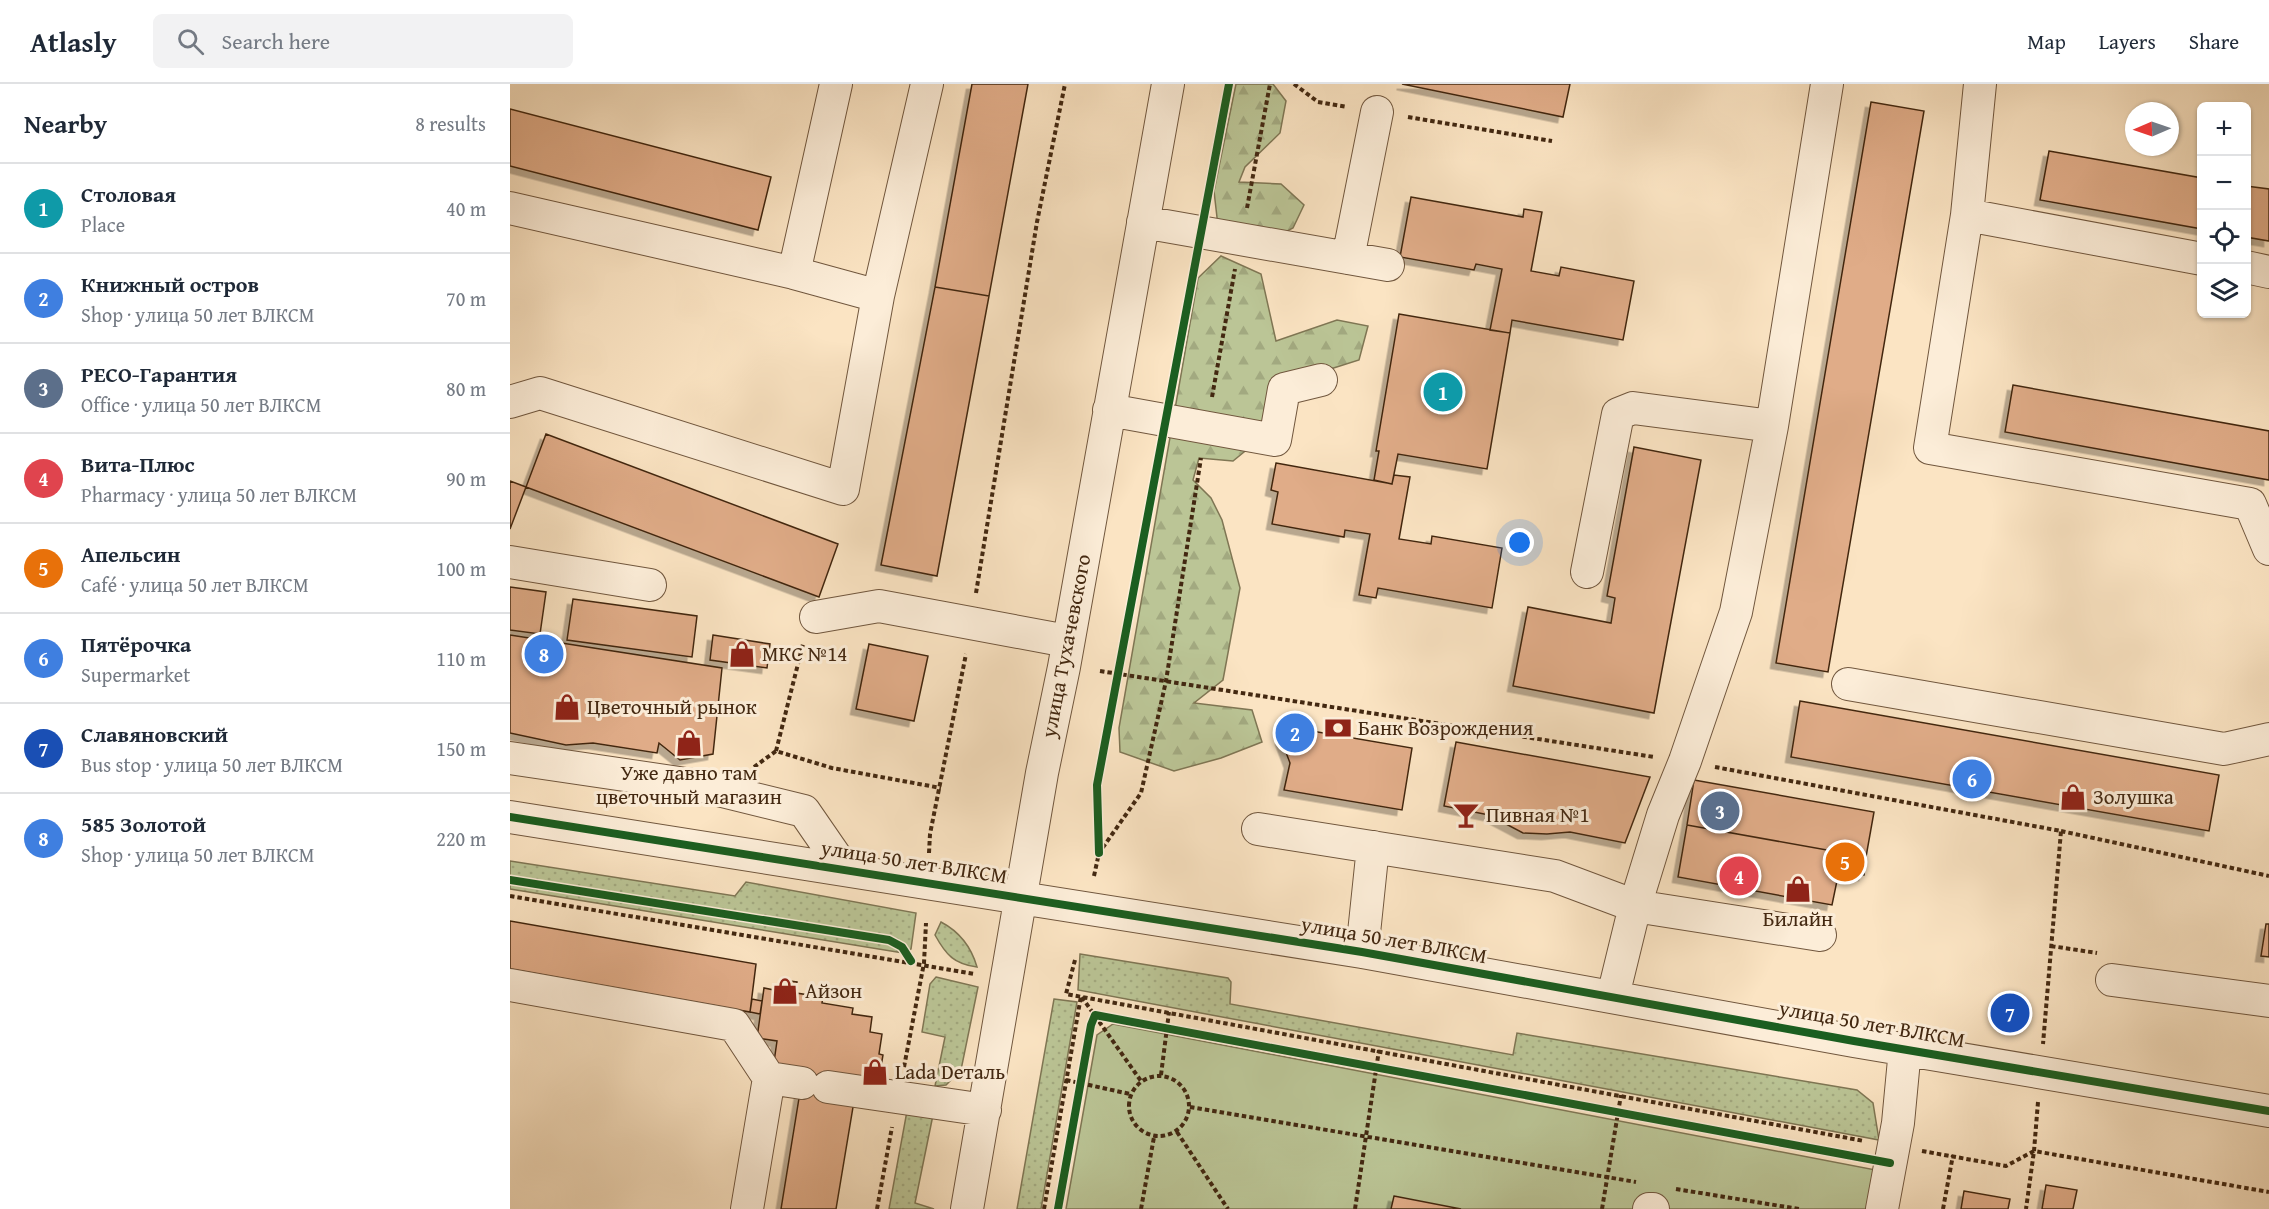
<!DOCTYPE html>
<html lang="en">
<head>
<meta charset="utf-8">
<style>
	:root { --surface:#fff; --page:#f2f2f3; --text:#1f2937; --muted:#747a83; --line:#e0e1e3; --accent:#7c3aed }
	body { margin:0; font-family:"Gentium Book Plus",serif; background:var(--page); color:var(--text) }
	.controls { position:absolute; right:18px; top:18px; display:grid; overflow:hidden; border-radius:9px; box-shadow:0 2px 4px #0004 }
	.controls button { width:54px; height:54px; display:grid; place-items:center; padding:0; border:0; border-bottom:2px solid var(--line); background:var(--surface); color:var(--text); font:30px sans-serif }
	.compass { position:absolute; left:1615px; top:18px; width:54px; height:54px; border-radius:50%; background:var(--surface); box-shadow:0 2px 4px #0004; rotate:268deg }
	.you { position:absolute; left:1010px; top:459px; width:21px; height:21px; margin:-15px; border:4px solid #fff; border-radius:50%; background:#1a73e8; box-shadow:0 0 0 9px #1a73e833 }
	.badge { display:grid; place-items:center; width:39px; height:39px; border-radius:50%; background:var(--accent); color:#fff; font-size:20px; font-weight:700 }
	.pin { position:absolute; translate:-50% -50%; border:3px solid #fff; box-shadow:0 2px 6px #0006 }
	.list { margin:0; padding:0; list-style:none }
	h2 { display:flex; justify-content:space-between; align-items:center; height:78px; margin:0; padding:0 24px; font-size:26px }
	h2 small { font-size:20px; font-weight:400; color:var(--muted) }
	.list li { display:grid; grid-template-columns:39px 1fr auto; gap:18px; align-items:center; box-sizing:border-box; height:90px; padding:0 24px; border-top:2px solid var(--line) }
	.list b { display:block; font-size:22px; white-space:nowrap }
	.list p { margin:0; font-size:20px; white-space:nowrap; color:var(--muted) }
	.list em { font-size:20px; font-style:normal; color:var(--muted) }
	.icon { flex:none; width:33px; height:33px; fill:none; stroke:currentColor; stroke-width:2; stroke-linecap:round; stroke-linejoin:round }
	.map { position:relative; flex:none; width:1759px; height:1125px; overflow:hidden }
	header { display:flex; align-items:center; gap:36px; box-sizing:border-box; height:84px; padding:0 30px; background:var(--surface); border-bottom:2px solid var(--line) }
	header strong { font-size:28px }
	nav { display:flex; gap:33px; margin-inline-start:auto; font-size:21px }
	.search { width:420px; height:54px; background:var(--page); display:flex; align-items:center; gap:15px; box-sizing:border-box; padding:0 21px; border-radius:9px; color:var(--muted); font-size:22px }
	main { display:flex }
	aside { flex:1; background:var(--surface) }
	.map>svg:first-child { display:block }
</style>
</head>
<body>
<header>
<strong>Atlasly</strong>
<div class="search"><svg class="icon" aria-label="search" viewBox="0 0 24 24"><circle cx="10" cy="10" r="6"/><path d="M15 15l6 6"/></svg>Search here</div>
<nav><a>Map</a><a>Layers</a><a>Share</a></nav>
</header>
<main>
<aside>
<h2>Nearby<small>8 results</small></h2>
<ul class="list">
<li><span class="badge" style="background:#0f9aa8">1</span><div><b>Столовая</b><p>Place</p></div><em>40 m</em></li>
<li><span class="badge" style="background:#3f7fe0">2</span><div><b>Книжный остров</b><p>Shop · улица 50 лет ВЛКСМ</p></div><em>70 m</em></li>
<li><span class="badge" style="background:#5c6f8a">3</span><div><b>РЕСО-Гарантия</b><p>Office · улица 50 лет ВЛКСМ</p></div><em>80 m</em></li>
<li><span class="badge" style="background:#e0444e">4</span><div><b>Вита-Плюс</b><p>Pharmacy · улица 50 лет ВЛКСМ</p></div><em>90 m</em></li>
<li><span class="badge" style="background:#e8710a">5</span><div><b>Апельсин</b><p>Café · улица 50 лет ВЛКСМ</p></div><em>100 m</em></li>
<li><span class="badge" style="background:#3f7fe0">6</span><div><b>Пятёрочка</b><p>Supermarket</p></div><em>110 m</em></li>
<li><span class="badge" style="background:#1a4fb4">7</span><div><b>Славяновский</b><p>Bus stop · улица 50 лет ВЛКСМ</p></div><em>150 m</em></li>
<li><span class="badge" style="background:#3f7fe0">8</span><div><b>585 Золотой</b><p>Shop · улица 50 лет ВЛКСМ</p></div><em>220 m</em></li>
</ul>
</aside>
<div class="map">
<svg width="1759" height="1125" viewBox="0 0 1759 1125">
	<defs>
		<pattern id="grass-dots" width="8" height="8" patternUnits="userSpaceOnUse" patternTransform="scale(1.5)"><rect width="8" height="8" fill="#bbc596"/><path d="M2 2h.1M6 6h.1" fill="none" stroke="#a2a980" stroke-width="1.8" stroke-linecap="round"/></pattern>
		<pattern id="forest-firs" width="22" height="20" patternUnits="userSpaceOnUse" patternTransform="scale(1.5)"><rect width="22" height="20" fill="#bbc596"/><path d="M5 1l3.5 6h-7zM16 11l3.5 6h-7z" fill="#a2a980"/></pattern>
		<filter id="shadow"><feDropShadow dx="-5.5" dy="5.5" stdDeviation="0" flood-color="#0004"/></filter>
	</defs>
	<rect width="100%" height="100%" fill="#fbe4c3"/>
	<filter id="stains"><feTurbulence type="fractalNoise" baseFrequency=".00333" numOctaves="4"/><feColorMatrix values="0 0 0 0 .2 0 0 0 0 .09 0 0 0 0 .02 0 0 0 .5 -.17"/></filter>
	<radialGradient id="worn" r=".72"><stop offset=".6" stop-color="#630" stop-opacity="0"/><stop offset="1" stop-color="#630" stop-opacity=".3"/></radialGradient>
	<!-- grass -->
	<path fill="url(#grass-dots)" stroke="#7f7654" stroke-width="1.5" d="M0,777L225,812L236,798L406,829L401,865L393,869L0,805Z
		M431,838C450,848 461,862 467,883C444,880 436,871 425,851Z
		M570,870L718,894L721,898L720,920L1003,971L1007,949L1347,1006L1363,1019L1369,1056L568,906Z
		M426,893L468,903L451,986L436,1001L425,1002L435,953L412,948L420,900Z
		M544,915L567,918L531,1125H507Z
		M397,1027L423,1031L405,1119L424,1125H379Z"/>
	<!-- forest -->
	<path fill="url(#forest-firs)" stroke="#7f7654" stroke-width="1.5" d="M726,0H763L776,17L770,49L735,83L729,98L771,100L794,121L783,144L758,157L708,142L704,107Z
		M711,172L751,190L766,257L827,236L858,242L849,276L811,288L756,350L723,377L689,374L683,396L701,414L712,436L730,504L713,596L684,619L742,626L752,658L711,674L664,687L610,668L609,644L688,194Z"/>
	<!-- pitch -->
	<path fill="#bbc596" stroke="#7f7654" stroke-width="1.5" d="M603,940L1371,1087L1364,1125H556L587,951Z"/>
	<!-- building -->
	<path fill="#e0ac88" stroke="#432811" stroke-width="1.5" filter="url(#shadow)" d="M462,0H518L479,212L425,203Z
		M892,0H1060L1053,33Z
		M1361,18L1414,27L1318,588L1266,579Z
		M0,25L261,93L248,146L0,82Z
		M1539,67L1692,94V145L1530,116Z
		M1736,102L1759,105V157L1736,153Z
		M901,113L1013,133L1014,125L1032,128L1021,187L1049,192L1051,183L1124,197L1113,256L1002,236L1000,249L980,246L992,185L966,180L964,186L890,173Z
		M425,203L479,212L427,492L371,481Z
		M889,230L1000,249L977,385L888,370L882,400L864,396L869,367H866Z
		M1503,301L1759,347V396L1495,348Z
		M36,350L328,460L309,513L16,403Z
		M1124,363L1191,376L1144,629L1003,602L1018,523L1101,539L1105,514L1097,512Z
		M766,379L882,400L884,391L900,393L889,455L921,460L922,452L992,464L982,524L868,504L866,514L849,511L860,450L835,446L834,453L762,440L768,408L761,406Z
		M0,397L16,403L0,445Z
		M0,503L36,508L30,550L0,546Z
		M63,515L187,532L182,573L57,556Z
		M0,551L212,584L203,670L170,676L149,659L147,669L83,659L56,661L0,649Z
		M203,551L260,560L257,584L200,576Z
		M359,560L418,572L404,637L346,625Z
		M1290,617L1709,691L1699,747L1281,673Z
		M790,645L902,664L892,726L774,706L780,679L771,655Z
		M946,658L1140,693L1115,759L1060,748L1037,750L1013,749L979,731L934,722Z
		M1184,696L1364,728L1356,773L1177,741Z
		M1177,741L1356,773L1354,791L1329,787L1322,821L1168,793Z
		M0,837L246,880L240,928L0,885Z
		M1756,840H1759V873L1751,872Z
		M271,896L287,898L286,909L313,913L312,919L343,924L342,930L362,933L360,948L372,950L369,970L373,971L368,1000L263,985L267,957L247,954L254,904L269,907Z
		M242,915L252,917L250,930L240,928Z
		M290,1008L344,1017L326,1125H271Z
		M1536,1101L1567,1106L1563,1125H1532Z
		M1454,1107L1500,1115L1498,1125H1451Z
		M884,1112L951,1125H881Z"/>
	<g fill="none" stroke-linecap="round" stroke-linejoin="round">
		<defs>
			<path id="minor" d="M1470,0L1457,131L1420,364L1740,420L1759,465
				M0,124L284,189L326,0
				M1457,131L1692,175
				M633,138L878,181
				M838,174L867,28
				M1736,183L1759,188
				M368,212L417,0
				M0,318L30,309L333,405L368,212L284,189
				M599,326L765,356L774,305L811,296
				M0,478L140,501
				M1077,488L1108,330L1123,324L1262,342
				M306,533L369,522L557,557
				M1338,600L1714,665L1759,655
				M0,674L196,703L294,727L334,785
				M0,733L852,868L1344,957L1759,1027
				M748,745L1045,792L1125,822L1310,851
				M852,868L863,763
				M1602,896L1759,917
				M0,901L224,941L259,994L292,999
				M1103,912L1125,822L1153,731L1175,677L1226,528L1262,342L1317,0
				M318,1003L475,1026
				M237,1125L259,994
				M457,1125L532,689L554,583L658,0
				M1139,1125H1143
				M1372,1125L1388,1039L1395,965"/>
		</defs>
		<!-- minor casing -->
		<use href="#minor" stroke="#71573e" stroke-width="34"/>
		<!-- path -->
		<path stroke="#432811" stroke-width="4" stroke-dasharray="4.5 3" stroke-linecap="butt" d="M784,0L808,18L837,23
			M898,33L1042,57
			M737,124L760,0
			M702,313L725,185
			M466,509L527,138L555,0
			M590,587L1144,673
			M266,667L293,560
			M244,683L266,667L322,684L431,704
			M1205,683L1551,747L1533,960
			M1551,747L1759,792
			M419,769L420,750L456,570
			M584,792L589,769L631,709L656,597L691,374
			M0,812L465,890
			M1541,862L1587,869
			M565,876L556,910L1354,1057
			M394,983L414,879L416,839
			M651,991L659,928
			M619 1022a30 30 0 1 1 60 0a30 30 0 1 1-60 0Z
			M556,996L620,1010
			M1528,1018L1524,1067L1759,1108
			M680,1023L1126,1098
			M667,1048L718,1125
			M1412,1067L1496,1082L1524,1067L1516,1125
			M1166,1105L1289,1125
			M367,1125L382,1043
			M534,1125L571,912L631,997
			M631,1125L644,1053
			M845,1125L869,966
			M1092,1125L1111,1011
			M1433,1125L1443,1071"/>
		<!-- minor -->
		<use href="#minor" stroke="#fcedd8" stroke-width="32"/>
		<defs>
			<path id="cycleway" d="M0,733L852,868L1344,957L1759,1027
				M589,769L587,701L719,0
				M0,796L379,856L392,863L401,877
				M548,1125L581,941L585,931L1380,1079"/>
		</defs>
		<!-- cycleway casing -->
		<use href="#cycleway" stroke="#fcedd8" stroke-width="11"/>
		<!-- cycleway -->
		<use href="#cycleway" stroke="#1b5e20" stroke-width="8"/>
	</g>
	<!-- icons -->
	<defs>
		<symbol id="shop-bare" viewBox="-9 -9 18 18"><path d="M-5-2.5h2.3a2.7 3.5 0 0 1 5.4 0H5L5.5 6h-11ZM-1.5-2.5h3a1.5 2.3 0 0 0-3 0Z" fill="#8f2418" stroke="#fcedd8" stroke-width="2.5" paint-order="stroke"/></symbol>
		<symbol id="bank-bare" viewBox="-9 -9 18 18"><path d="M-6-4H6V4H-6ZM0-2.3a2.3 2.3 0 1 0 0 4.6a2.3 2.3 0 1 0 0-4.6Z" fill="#8f2418" stroke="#fcedd8" stroke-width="2.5" paint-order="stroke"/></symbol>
		<symbol id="bar-bare" viewBox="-9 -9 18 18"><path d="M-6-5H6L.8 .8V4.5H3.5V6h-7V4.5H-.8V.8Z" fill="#8f2418" stroke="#fcedd8" stroke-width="2.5" paint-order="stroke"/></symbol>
	</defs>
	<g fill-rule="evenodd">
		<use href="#shop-bare" x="213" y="551" width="38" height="38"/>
		<use href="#shop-bare" x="38" y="604" width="38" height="38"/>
		<use href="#bank-bare" x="809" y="625" width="38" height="38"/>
		<use href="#shop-bare" x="160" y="640" width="38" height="38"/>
		<use href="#shop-bare" x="1544" y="694" width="38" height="38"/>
		<use href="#bar-bare" x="937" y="712" width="38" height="38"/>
		<use href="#shop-bare" x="1269" y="786" width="38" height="38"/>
		<use href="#shop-bare" x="256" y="888" width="38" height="38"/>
		<use href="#shop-bare" x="346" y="969" width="38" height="38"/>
	</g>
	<g text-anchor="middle" stroke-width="6" stroke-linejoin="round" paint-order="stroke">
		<!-- street labels -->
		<g font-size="21" fill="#432811" stroke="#fcedd8">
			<text transform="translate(556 562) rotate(-79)" y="7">улица Тухачевского</text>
			<text transform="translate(404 778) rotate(9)" y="7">улица 50 лет ВЛКСМ</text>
			<text transform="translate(884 856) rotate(10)" y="7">улица 50 лет ВЛКСМ</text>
			<text transform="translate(1362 940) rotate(10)" y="7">улица 50 лет ВЛКСМ</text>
		</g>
		<!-- poi labels -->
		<g font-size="21" fill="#432811" stroke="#fcedd8" text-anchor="start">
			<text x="252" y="577">МКС №14</text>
			<text x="77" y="630">Цветочный рынок</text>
			<text x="848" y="651">Банк Возрождения</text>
			<text x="179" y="696" text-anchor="middle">Уже давно там<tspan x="179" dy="24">цветочный магазин</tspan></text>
			<text x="1583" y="720">Золушка</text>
			<text x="976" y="738">Пивная №1</text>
			<text x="1288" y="842" text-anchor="middle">Билайн</text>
			<text x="295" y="914">Айзон</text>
			<text x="385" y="995">Lada Dеталь</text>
		</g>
	</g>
	<rect width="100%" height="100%" filter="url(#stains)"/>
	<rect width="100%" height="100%" fill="url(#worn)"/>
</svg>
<div class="controls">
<button>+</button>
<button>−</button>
<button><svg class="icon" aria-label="locate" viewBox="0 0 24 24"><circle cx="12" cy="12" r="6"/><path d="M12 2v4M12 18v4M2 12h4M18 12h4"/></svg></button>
<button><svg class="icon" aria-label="layers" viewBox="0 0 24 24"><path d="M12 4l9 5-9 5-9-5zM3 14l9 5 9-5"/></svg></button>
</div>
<svg class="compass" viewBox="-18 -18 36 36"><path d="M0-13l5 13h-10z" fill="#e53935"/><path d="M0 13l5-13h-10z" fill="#747a83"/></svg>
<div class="you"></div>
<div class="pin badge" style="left:933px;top:308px;background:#0f9aa8">1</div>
<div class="pin badge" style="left:785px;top:649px;background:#3f7fe0">2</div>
<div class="pin badge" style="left:1210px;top:727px;background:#5c6f8a">3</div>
<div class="pin badge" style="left:1229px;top:792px;background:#e0444e">4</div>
<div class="pin badge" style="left:1335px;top:778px;background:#e8710a">5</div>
<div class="pin badge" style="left:1462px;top:695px;background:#3f7fe0">6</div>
<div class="pin badge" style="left:1500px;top:929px;background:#1a4fb4">7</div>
<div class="pin badge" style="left:34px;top:570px;background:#3f7fe0">8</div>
</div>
</main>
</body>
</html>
